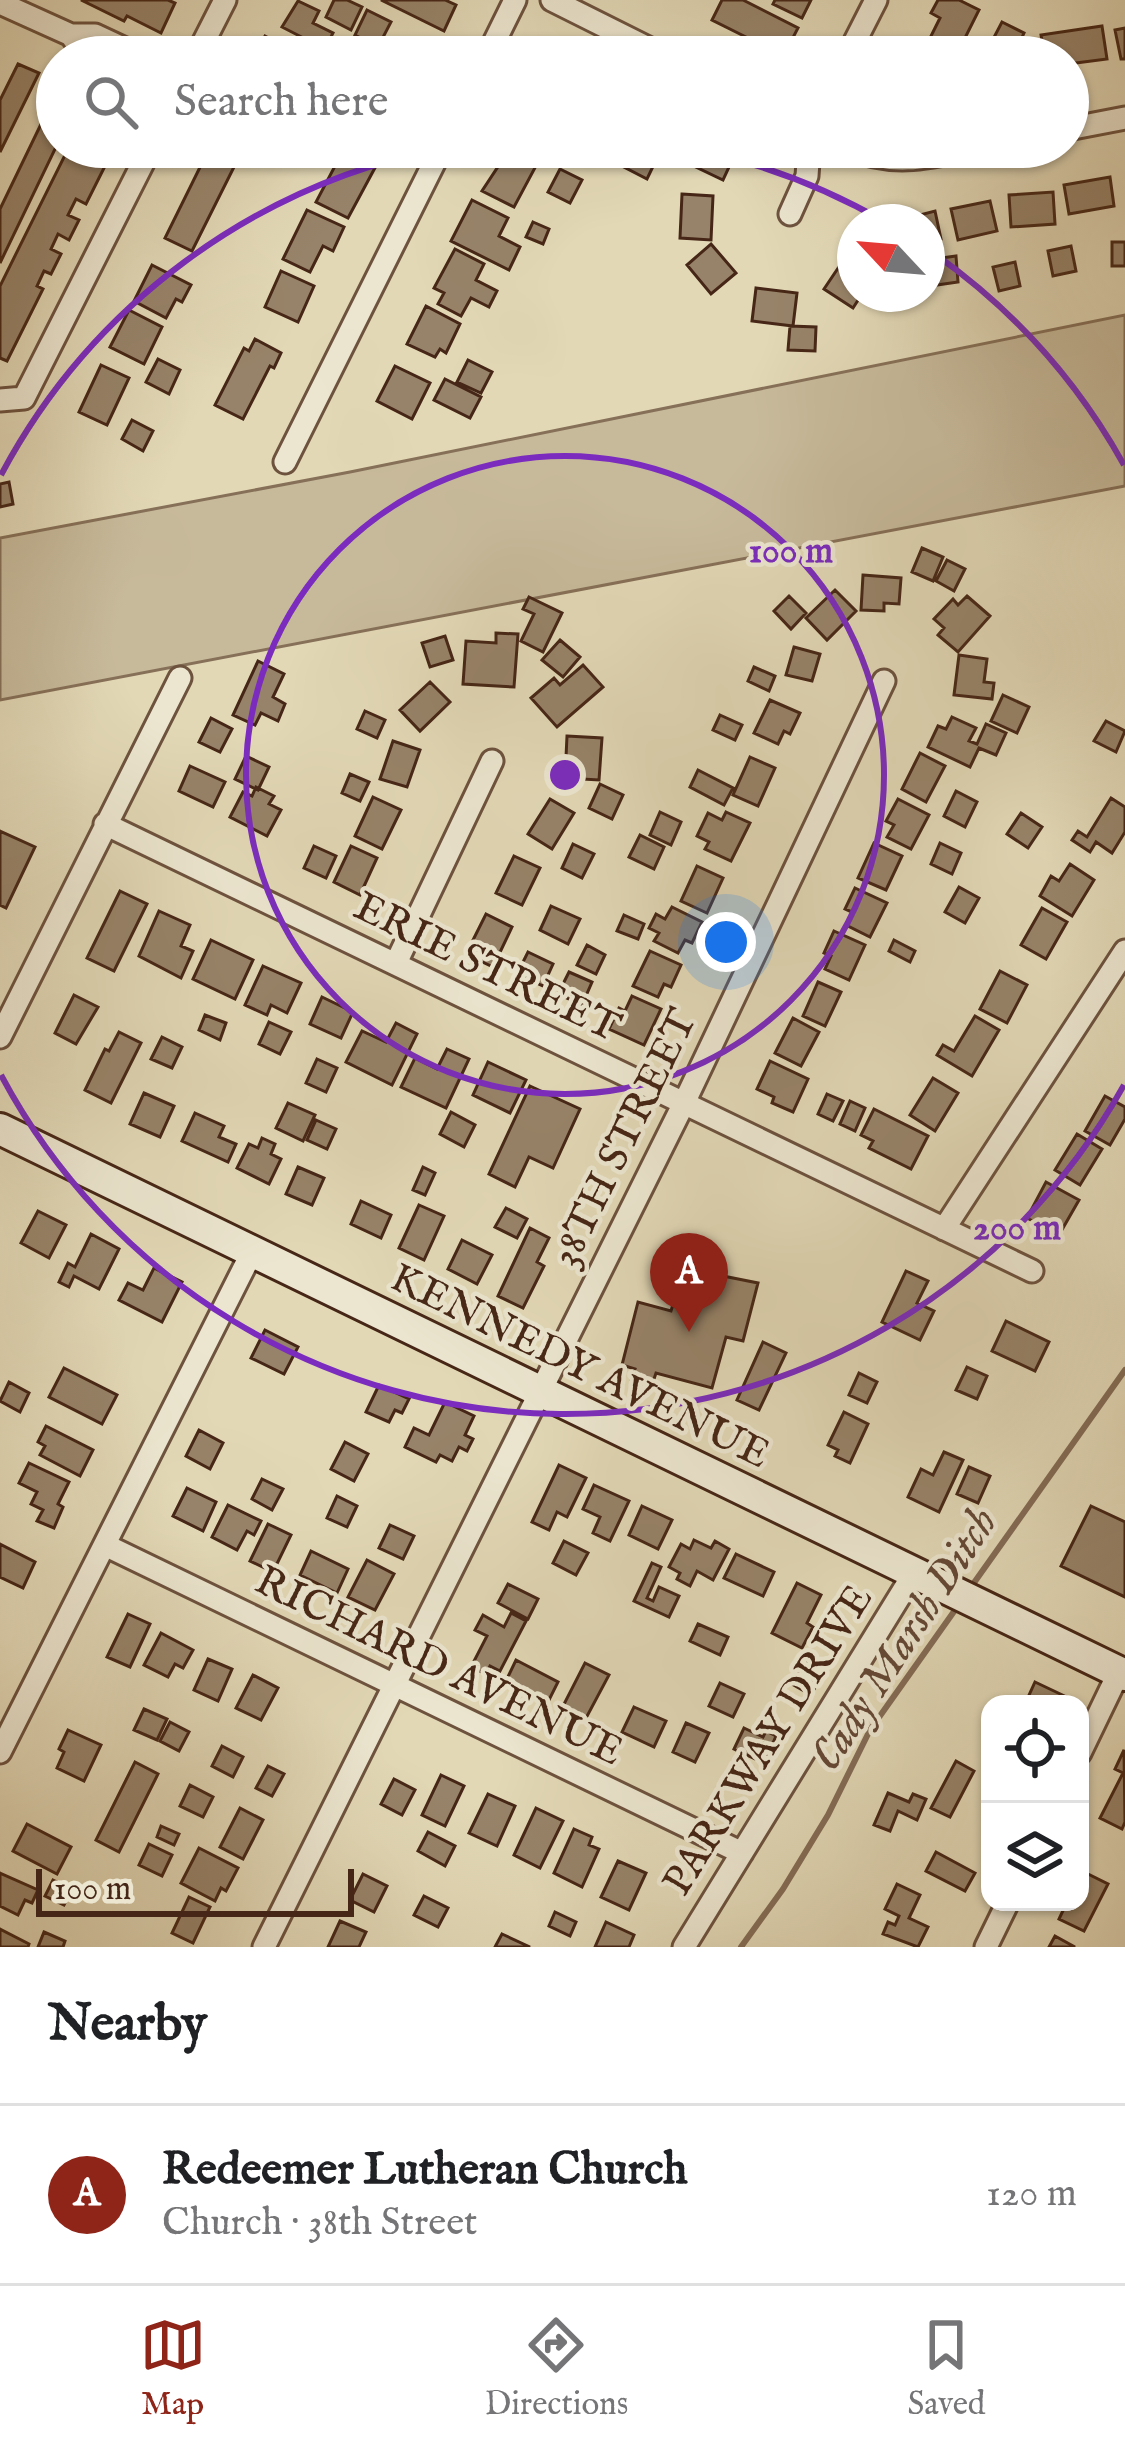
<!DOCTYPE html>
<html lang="en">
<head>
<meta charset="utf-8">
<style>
	:root { --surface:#fff; --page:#f6f6f6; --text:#202124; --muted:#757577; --line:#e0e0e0; --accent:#8f2418 }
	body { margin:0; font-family:"IM FELL English",serif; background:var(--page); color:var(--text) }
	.controls { position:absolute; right:36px; bottom:36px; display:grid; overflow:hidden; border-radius:24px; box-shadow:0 3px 9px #0004 }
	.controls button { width:108px; height:108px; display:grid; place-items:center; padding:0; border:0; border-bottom:3px solid var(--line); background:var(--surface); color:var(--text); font:60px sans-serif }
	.compass { position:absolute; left:837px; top:204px; width:108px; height:108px; border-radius:50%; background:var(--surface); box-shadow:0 3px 9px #0004; rotate:296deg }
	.scale { position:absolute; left:36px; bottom:30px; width:318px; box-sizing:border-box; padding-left:12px; border:6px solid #462616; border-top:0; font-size:33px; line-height:42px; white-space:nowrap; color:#462616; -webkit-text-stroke:9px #ece6d0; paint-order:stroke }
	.you { position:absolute; left:726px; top:942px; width:42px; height:42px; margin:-30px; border:9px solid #fff; border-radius:50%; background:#1a73e8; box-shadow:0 0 0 18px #1a73e833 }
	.badge { display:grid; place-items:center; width:78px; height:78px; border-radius:50%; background:var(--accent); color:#fff; font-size:39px; font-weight:700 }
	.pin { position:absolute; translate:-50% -99px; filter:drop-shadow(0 3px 6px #0008) }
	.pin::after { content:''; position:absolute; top:63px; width:42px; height:36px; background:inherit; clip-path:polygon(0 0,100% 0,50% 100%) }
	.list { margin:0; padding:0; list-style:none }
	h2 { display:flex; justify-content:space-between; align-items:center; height:156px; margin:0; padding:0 48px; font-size:51px }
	h2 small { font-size:39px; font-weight:400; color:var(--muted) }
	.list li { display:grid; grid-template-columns:78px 1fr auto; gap:36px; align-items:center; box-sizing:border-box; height:180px; padding:0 48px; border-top:3px solid var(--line) }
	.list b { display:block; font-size:45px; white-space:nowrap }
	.list p { margin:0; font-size:39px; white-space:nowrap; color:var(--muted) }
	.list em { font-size:39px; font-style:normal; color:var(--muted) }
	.icon { flex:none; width:66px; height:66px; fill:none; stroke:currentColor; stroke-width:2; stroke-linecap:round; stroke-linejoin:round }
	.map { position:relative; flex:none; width:1125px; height:1947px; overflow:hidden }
	.search { position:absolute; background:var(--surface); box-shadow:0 3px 9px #0004; left:36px; right:36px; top:36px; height:132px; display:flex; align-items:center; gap:30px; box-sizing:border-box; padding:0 42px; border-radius:66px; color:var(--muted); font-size:45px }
	.sheet { height:336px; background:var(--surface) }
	nav { display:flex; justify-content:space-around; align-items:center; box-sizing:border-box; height:168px; border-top:3px solid var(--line); background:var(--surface); font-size:33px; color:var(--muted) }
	nav a { display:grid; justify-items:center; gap:6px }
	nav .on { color:var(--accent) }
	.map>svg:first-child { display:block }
</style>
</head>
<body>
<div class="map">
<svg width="1125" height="1947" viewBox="0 0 1125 1947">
	<rect width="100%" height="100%" fill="#e2d8b6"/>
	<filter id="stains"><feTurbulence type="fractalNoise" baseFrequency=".00167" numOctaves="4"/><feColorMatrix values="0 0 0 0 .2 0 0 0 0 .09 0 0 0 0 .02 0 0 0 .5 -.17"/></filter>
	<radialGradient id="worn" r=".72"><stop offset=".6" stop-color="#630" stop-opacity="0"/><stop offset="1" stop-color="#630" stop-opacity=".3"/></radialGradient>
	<!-- green -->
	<path fill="#c7ba9b" stroke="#867058" stroke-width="3" d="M1125,315V486L0,700V538L350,472Z"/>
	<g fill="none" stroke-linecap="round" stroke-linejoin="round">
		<!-- stream -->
		<path stroke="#846c56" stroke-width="6" d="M971,1587L1125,1370
			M741,1947L783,1889L828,1815L870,1730L960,1603"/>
	</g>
	<!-- building -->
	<path fill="#978369" stroke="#462616" stroke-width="3" d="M81,0H168L175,3L161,33L127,16L124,21Z
		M334,0H347L362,7L351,30L326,17Z
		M381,0H445L456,5L444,31Z
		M722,0H743L798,28L783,57L752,53L758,43L712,20Z
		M775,0H811L802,18L773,4Z
		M938,0H959L979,10L958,52L930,38L940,18L931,13Z
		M298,1L319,11L313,23L333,33L325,49L282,27Z
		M367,10L391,22L378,47L355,35Z
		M1002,22L1024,33L1014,55L991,43Z
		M1102,26L1107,59L1068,64V57H1028L1044,53L1041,35Z
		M1125,28V59H1121L1115,30Z
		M265,36L293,51L290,57H254Z
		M396,38L425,52L422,57H387Z
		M923,42L952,56L951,57H915Z
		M18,64L39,73L0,152V100Z
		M57,91V145L0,263V209Z
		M69,147L113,150L86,204L76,199L68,215L79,220L69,240L58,234L51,249L61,254L51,274L44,271L37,286L43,289L7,361L0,358V286Z
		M210,147L238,159L192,251L165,238Z
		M345,147L377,164L348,218L316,202Z
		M634,147L658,156L647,179L624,167Z
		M678,147H727L736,152L723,180L673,156Z
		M509,150L537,164L514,207L482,191Z
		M560,169L582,180L570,203L548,192Z
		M1110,177L1114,206L1069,214L1064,185Z
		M1053,192L1055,224L1011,227L1009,195Z
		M682,194L713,196L711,240L680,238Z
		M472,200L508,218L499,236L520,247L509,270L451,241Z
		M990,201L997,231L958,240L951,209Z
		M307,210L344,227L333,251L323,246L310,272L283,259Z
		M935,211L941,239L927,242V222H893Z
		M533,222L549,229L543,244L526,237Z
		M1112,242H1125V266H1112Z
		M855,243V294H862L853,308L824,289Z
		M711,244L736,273L711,294L687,265Z
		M1071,246L1076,271L1053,276L1048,251Z
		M455,249L484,264L476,280L497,291L489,307L471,298L461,316L438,304L444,293L434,288Z
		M956,256L958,282L937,285L934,259Z
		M1015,262L1020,286L999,291L993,267Z
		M152,265L191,285L182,302L176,299L166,318L134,301Z
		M281,271L314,286L298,322L265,307Z
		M756,288L797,293L793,326L752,321Z
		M426,306L460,324L446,353L440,349L435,357L407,344Z
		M129,310L162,327L144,364L110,347Z
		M790,326L816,327L815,351L788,350Z
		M255,339L281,353L274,368L270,366L243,419L215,405L244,348L249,351Z
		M158,359L180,370L169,394L146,382Z
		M468,360L492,372L481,393L457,382Z
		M101,365L129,378L107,425L79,412Z
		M395,366L430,383L412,419L377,401Z
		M445,379L481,397L470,418L434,400Z
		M132,420L153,431L143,451L122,439Z
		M9,482L13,504L0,507V484Z
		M922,548L943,557L933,581L912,572Z
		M947,560L965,569L954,591L936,581Z
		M863,575L901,578L899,604L884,603V611L861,610Z
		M835,590L856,611L827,640L806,618Z
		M789,596L806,613L791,629L774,611Z
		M967,596L990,616L958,652L938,635L944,628L934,619L953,599L958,605Z
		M529,597L562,613L543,652L521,641L534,614L523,609Z
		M496,633L518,634L514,687L463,684L466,641L496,643Z
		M445,636L453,660L430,667L422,643Z
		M560,640L580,657L563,677L542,660Z
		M794,647L820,654L812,681L786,675Z
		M959,655L987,659L984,682L994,683L992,699L954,695Z
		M258,661L284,674L273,697L285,704L278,721L261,713L255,725L233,715Z
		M583,665L603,687L557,727L531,698L554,678L560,685Z
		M754,667L775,676L769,691L748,681Z
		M430,682L450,702L420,731L400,710Z
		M1003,695L1029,707L1017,733L991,721Z
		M770,700L800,713L790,734L784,731L778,744L754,733Z
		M365,711L385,720L377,738L357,729Z
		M720,715L742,725L735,740L713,730Z
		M952,717L976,728L969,741L977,744L986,724L1006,733L996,755L979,748L970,767L928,747L938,726L946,729Z
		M211,718L232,729L220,752L199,742Z
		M1106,721L1125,731L1116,752L1094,741Z
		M567,736L602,738L599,780L565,778Z
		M393,741L420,750L407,787L380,779Z
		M920,753L945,766L926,802L902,789Z
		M246,756L269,767L258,790L235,779Z
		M750,757L775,768L758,806L733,795Z
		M190,766L225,782L213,807L179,791Z
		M698,770L733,788L724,805L690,787Z
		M350,774L369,782L360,801L342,793Z
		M600,784L623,795L612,819L589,808Z
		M256,787L274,796L269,804L281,810L267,836L230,817L243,792L252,796Z
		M956,791L977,802L965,827L944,816Z
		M373,797L401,810L382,849L355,836Z
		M1111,798L1125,807V832L1112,853L1096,842L1090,852L1072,840L1078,831L1087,837Z
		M550,799L574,813L552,849L528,834Z
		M898,799L929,815L911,849L887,837L894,825L886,821Z
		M660,812L681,822L671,845L650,835Z
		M726,812L750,823L731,861L705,849L709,842L697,836L708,813L722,820Z
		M1021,813L1042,827L1028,848L1007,834Z
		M0,831L35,847L6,908L0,905Z
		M640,835L664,847L654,869L629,857Z
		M874,843L902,856L886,890L858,878Z
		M940,843L961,853L952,874L931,864Z
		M573,844L594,854L582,878L562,868Z
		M314,846L336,856L326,878L304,868Z
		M351,846L377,858L360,895L334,882Z
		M514,856L540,868L522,905L496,893Z
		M1070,864L1094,880L1072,916L1040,896L1051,876L1059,881Z
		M697,866L723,878L707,913L681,901Z
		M959,887L979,898L965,923L945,912Z
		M855,888L887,903L870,937L846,925L852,912L845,909Z
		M120,891L147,904L114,971L87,958Z
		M551,906L580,919L568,944L540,930Z
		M672,907L702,922L692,943L685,940L678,953L654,941L659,933L649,928L656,914L665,919Z
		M1042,908L1067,922L1046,959L1021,945Z
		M159,911L190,925L181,946L193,951L181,978L139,956Z
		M486,914L512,927L493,967L466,954Z
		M624,915L644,924L638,939L617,931Z
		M834,931L865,945L849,980L825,969L831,956L824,953Z
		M211,940L253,960L235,999L193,979Z
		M894,940L915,951L910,962L889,951Z
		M587,945L605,955L596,974L577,965Z
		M650,951L681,965L671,987L664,984L658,997L633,986Z
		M528,952L553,964L543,986L517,974Z
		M263,966L301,983L287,1013L271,1005L267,1015L245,1005Z
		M1000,971L1027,985L1007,1023L980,1009Z
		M569,972L592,982L582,1005L558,994Z
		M818,982L841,992L825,1026L803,1016Z
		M74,995L98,1007L76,1044L55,1033Z
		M632,996L661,1009L644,1045L609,1029L619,1008L625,1011Z
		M322,997L353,1012L341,1038L310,1024Z
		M205,1015L226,1023L220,1040L199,1030Z
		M975,1016L999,1030L972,1076L937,1055L943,1045L954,1051Z
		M793,1018L819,1032L801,1066L775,1053Z
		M269,1022L291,1032L280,1054L259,1044Z
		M396,1023L417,1034L392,1085L346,1062L362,1031L386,1042Z
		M119,1032L141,1043L111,1103L85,1090L105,1049L109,1051Z
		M162,1037L182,1047L172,1068L151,1059Z
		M447,1049L469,1059L446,1108L401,1087L415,1058L437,1069Z
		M317,1059L337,1068L326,1092L306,1083Z
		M770,1061L808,1079L793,1112L772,1103L774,1097L757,1089Z
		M488,1062L526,1080L510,1113L473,1095Z
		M933,1078L958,1093L935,1131L910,1115Z
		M530,1086L580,1109L553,1168L529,1157L515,1187L489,1174Z
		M144,1093L174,1106L160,1137L130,1124Z
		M827,1094L843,1101L833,1121L818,1114Z
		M1105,1096L1125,1107V1119L1110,1145L1085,1131Z
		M850,1101L865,1108L855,1131L840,1124Z
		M288,1103L315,1115L303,1141L276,1128Z
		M874,1109L928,1136L911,1169L869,1148L873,1141L861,1135Z
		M451,1112L475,1125L464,1147L440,1134Z
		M195,1113L224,1126L219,1137L236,1144L228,1162L182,1141Z
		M316,1120L336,1129L327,1149L307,1140Z
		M1077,1134L1102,1149L1080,1185L1055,1170Z
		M262,1138L275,1144L271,1154L281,1159L269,1184L237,1168L249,1144L258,1148Z
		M298,1167L324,1178L312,1205L286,1194Z
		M423,1167L435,1173L425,1195L413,1190Z
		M1046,1182L1079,1200L1059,1235L1027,1218Z
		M361,1201L391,1215L381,1238L351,1224Z
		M419,1205L444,1216L424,1260L399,1248Z
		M506,1208L527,1219L517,1238L495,1227Z
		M38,1211L66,1225L49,1258L21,1243Z
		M530,1228L549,1238L537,1262L544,1266L523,1308L498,1296Z
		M91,1234L119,1249L99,1289L74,1276L69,1287L59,1282L68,1263L75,1267Z
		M462,1240L492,1255L477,1284L448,1269Z
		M154,1268L182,1282L162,1322L119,1300L128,1283L143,1290Z
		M906,1271L928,1281L917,1303L934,1311L920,1340L882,1322Z
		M703,1272L758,1283L743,1341L726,1337L712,1388L656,1373L652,1385L631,1380L635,1369L622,1365L638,1302L671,1311L675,1298L695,1304Z
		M1006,1321L1049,1342L1035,1371L992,1351Z
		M265,1330L298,1347L284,1374L251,1358Z
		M763,1342L786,1353L759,1410L737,1400Z
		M967,1367L987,1376L977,1399L956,1390Z
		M64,1368L117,1395L102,1424L49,1397Z
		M859,1373L877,1382L867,1403L849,1395Z
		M9,1382L29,1393L20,1412L0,1401Z
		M379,1385L409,1399L402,1413L395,1410L389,1422L366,1412Z
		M445,1402L474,1416L465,1435L473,1439L467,1451L459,1447L452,1461L440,1455L436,1462L405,1447L414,1428L429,1435Z
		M844,1412L868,1424L850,1463L835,1456L838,1450L828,1445Z
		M46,1426L93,1450L80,1476L40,1455L45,1446L38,1442Z
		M199,1430L223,1443L210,1469L186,1456Z
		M345,1442L368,1454L354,1481L331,1469Z
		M944,1452L963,1460L939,1512L908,1497L921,1469L933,1475Z
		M29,1463L69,1482L58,1504L63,1507L54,1528L37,1521L43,1510L31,1504L37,1492L19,1483Z
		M559,1465L586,1478L567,1517L557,1512L549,1530L532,1522Z
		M969,1467L990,1476L978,1503L957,1494Z
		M262,1479L283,1489L272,1510L252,1499Z
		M594,1485L629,1501L610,1541L593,1533L600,1517L583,1509Z
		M187,1488L216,1502L203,1531L173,1516Z
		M337,1496L357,1506L347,1527L327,1518Z
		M228,1505L261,1521L254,1535L247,1531L237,1550L212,1537Z
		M642,1506L672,1520L658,1549L629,1535Z
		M1091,1506L1125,1522V1597L1061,1566Z
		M268,1524L291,1535L273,1572L250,1561Z
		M390,1525L414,1536L403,1559L379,1548Z
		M694,1540L711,1548L715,1541L729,1549L713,1580L697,1571L690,1586L677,1579L680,1573L669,1567L681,1544L690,1549Z
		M564,1541L588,1553L576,1575L553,1563Z
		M0,1544L35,1562L23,1588L0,1577Z
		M311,1551L348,1569L337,1593L300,1575Z
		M736,1554L774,1572L763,1596L724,1578Z
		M367,1560L394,1574L375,1610L348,1597Z
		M652,1563L661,1567L647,1598L653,1601L659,1587L679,1596L669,1617L634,1601Z
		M797,1583L821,1595L807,1623L813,1627L802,1648L772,1633Z
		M508,1584L538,1599L528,1619L498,1603Z
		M511,1613L526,1621L500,1671L490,1666L486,1674L471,1667L487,1636L475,1630L483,1615L504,1627Z
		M128,1614L150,1624L130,1667L107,1657Z
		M698,1624L728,1637L720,1655L690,1641Z
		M161,1633L193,1650L183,1668L175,1664L168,1677L144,1665Z
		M208,1659L232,1669L218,1701L194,1690Z
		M516,1660L558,1682L547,1704L505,1683Z
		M802,1660L823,1672L811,1695L790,1683Z
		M585,1663L609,1675L585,1720L562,1708Z
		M253,1675L278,1688L261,1720L236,1708Z
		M1035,1682L1075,1701L1074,1704H1025Z
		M720,1683L744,1694L733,1717L709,1706Z
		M634,1707L666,1721L654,1747L622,1732Z
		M144,1709L167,1719L157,1740L134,1730Z
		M170,1722L189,1732L179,1751L160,1741Z
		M686,1723L709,1733L695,1762L673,1752Z
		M744,1728L763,1737L766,1731L776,1736L764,1763L734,1749Z
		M68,1730L101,1745L84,1781L57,1768L64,1752L59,1749Z
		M222,1746L243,1757L233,1777L212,1766Z
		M1124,1750L1125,1822L1122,1829L1100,1818L1123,1773L1115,1769Z
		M956,1761L974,1771L950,1817L931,1808Z
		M135,1762L158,1774L119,1852L96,1840Z
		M268,1766L284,1774L272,1796L256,1788Z
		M441,1775L464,1786L445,1826L422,1815Z
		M394,1779L415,1790L402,1815L381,1804Z
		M190,1785L213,1797L203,1817L180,1806Z
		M888,1793L909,1802L913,1794L926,1799L917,1820L898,1811L890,1831L874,1825Z
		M488,1794L515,1806L497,1846L469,1833Z
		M240,1808L263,1820L243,1859L220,1847Z
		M536,1808L563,1821L540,1868L514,1855Z
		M27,1824L71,1847L57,1874L13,1851Z
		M161,1826L179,1834L174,1845L157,1837Z
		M574,1829L592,1837L589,1845L599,1849L582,1887L554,1873Z
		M428,1832L455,1846L445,1866L418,1851Z
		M149,1844L172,1855L162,1876L139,1865Z
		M199,1848L238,1868L226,1891L221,1888L215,1901L181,1883Z
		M936,1852L975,1873L965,1891L926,1871Z
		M618,1861L646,1873L629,1910L601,1897Z
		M1080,1870L1108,1884L1084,1931L1059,1919L1067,1902H1080Z
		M0,1873L38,1890L32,1903L25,1900L18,1915L0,1906Z
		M363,1874L387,1886L374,1912L350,1900Z
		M53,1880L72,1889L64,1905L45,1896Z
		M897,1884L920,1895L909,1918L928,1927L918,1947L883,1934L888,1922L895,1925L899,1916L885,1909Z
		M424,1896L448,1908L438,1927L414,1915Z
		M189,1897L210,1907L193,1943L172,1933Z
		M555,1912L576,1922L570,1936L549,1926Z
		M340,1921L366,1932L359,1947H328Z
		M606,1922L634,1935L629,1947H595Z
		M0,1929L29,1944L28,1947H0Z
		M44,1932L65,1941L63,1947H38Z
		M502,1934L530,1947H495Z
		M1055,1936L1075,1947H1049Z"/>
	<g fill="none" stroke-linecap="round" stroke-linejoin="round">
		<defs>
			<path id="street" d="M552,0L666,57
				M0,3L71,35H95L142,57
				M71,35L86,57
				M196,57L225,0
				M487,57L515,0
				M847,57L876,0
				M1068,129L1125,118
				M846,147C893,168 932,157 980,147
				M790,214L807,176L809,147
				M0,400L24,398L151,147
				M285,462L442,147
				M105,824L1032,1271
				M396,963L492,761
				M0,1037L180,678
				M944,1229L1125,951
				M105,1545L742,1853
				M0,1752L252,1252
				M1080,1753L1119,1672
				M264,1947L684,1103L884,681
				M684,1947L914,1573
				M986,1947L1008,1902"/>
			<path id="secondary" d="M0,1129L1125,1675"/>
		</defs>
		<!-- street casing -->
		<use href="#street" stroke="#6d523e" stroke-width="27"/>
		<!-- secondary casing -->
		<use href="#secondary" stroke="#462616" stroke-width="36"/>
		<!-- street -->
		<use href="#street" stroke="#ece6d0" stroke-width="21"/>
		<!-- secondary -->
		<use href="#secondary" stroke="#ece6d0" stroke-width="30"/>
	</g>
	<!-- distance rings -->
	<g fill="none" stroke="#7b2cbf" stroke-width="6">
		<circle cx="565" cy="775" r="319"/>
		<path d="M1124 1085A639 639 0 0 1 1 1075M1 475A639 639 0 0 1 443 148M687 148A639 639 0 0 1 885 222M932 252A639 639 0 0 1 1124 465"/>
	</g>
	<g text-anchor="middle" stroke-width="9" stroke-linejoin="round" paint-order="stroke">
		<!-- street labels -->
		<g font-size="42" fill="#462616" stroke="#ece6d0">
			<text transform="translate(488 965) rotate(26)" y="15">ERIE STREET</text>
			<text transform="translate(622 1137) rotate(-64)" y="15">38TH STREET</text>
			<text transform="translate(581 1364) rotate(26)" y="15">KENNEDY AVENUE</text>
			<text transform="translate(440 1664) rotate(26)" y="15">RICHARD AVENUE</text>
			<text transform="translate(766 1739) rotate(-58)" y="15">PARKWAY DRIVE</text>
		</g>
		<!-- water labels -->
		<g font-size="45" font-style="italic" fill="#654936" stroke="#ece6d0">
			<text transform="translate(902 1638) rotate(-57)" y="16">Cady Marsh Ditch</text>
		</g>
	</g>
	<circle cx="565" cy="775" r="18" fill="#7b2cbf" stroke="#ece6d0" stroke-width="6"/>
	<g font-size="36" text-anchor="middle" font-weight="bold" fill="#7b2cbf" stroke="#ece6d0" stroke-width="9" stroke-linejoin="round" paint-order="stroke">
		<text x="791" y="562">100 m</text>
		<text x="1017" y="1239">200 m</text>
	</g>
	<rect width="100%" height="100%" filter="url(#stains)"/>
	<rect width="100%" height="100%" fill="url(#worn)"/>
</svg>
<div class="controls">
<button><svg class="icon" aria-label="locate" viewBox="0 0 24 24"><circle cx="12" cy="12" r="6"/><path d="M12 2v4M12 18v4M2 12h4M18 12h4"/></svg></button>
<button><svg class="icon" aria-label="layers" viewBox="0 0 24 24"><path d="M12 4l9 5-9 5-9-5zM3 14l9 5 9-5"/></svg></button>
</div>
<svg class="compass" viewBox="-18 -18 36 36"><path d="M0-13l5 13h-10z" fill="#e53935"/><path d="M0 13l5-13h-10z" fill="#757577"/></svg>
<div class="scale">100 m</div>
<div class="you"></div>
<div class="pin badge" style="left:689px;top:1332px">A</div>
<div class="search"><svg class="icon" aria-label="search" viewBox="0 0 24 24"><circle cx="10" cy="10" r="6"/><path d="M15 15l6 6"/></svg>Search here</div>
</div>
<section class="sheet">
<h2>Nearby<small></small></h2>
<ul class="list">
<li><span class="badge">A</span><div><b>Redeemer Lutheran Church</b><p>Church · 38th Street</p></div><em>120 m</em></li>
</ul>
</section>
<nav>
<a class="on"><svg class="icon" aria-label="map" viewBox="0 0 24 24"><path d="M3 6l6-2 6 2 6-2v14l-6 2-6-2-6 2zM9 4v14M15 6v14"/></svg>Map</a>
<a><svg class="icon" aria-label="directions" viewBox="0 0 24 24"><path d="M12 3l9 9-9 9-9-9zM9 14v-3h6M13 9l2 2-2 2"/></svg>Directions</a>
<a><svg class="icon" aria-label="saved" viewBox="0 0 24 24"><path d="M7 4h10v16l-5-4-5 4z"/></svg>Saved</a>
</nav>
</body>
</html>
